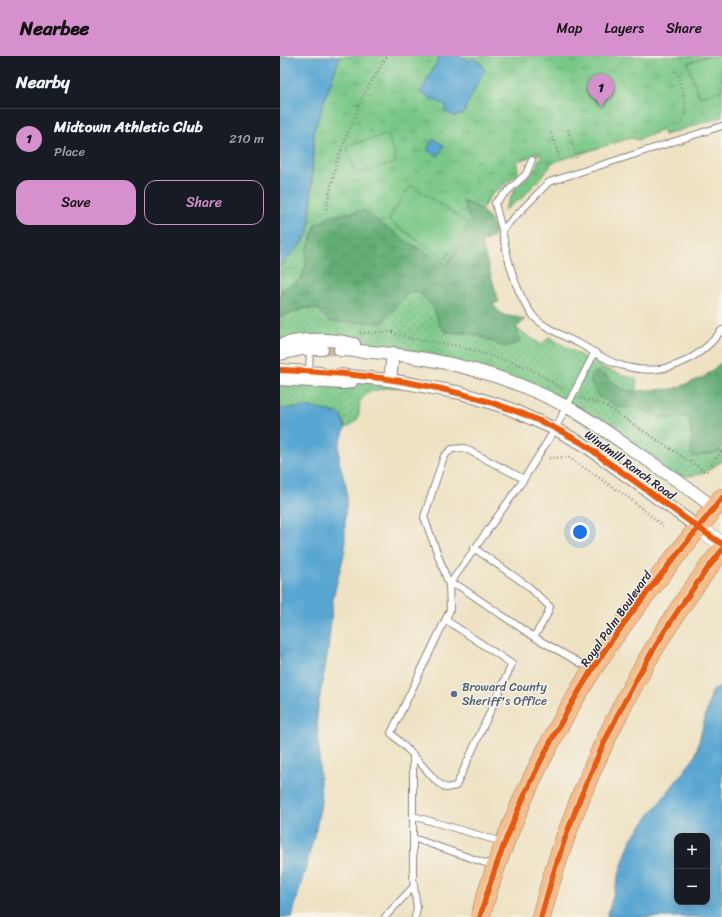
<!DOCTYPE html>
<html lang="en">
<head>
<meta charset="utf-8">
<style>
	:root { --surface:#171b24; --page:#20242c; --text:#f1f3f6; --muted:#9ea1a6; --line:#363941; --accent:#d690ce }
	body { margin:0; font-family:Sriracha,sans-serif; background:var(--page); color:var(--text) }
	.controls { position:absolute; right:12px; bottom:12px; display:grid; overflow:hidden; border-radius:8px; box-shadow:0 2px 10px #0003 }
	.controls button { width:36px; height:36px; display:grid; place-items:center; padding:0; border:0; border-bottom:1px solid var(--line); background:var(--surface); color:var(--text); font:20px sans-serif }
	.you { position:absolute; left:300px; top:476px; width:14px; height:14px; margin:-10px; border:3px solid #fff; border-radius:50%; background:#1a73e8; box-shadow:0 0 0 6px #1a73e833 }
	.badge { display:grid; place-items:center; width:26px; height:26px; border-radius:50%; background:var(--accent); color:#111; font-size:13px; font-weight:700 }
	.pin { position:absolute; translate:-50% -33px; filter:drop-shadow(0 1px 2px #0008) }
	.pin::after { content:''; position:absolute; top:21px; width:14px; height:12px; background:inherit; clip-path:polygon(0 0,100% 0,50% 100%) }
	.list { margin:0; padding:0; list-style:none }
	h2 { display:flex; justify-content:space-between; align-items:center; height:52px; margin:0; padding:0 16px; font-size:17px }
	h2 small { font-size:13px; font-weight:400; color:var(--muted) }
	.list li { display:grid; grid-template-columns:26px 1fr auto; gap:12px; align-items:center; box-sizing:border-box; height:60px; padding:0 16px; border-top:1px solid var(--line) }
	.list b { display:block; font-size:15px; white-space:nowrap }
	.list p { margin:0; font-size:13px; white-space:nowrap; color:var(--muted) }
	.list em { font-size:13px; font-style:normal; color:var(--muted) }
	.actions { display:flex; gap:8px; padding:12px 16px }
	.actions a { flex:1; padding:9px 0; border:1px solid var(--accent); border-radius:12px; text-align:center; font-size:14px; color:var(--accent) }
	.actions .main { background:var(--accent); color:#111 }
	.map { position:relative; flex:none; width:442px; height:861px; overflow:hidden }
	header { display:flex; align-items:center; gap:24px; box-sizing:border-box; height:56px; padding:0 20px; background:var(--accent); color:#111 }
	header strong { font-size:19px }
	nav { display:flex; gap:22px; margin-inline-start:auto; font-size:14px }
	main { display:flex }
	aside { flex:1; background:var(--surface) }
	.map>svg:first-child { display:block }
</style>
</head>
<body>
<header>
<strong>Nearbee</strong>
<nav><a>Map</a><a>Layers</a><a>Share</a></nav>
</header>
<main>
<aside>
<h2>Nearby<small></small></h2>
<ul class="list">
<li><span class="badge">1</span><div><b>Midtown Athletic Club</b><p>Place</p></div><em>210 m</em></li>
</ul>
<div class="actions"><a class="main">Save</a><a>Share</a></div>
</aside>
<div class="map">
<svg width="442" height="861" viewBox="0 0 442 861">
	<defs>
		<pattern id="grass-dots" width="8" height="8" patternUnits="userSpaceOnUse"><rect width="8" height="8" fill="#79c887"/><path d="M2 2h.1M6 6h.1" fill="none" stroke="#63a270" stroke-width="1.8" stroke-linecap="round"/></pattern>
		<pattern id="forest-crowns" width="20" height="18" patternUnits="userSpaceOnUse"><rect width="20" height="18" fill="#62ac74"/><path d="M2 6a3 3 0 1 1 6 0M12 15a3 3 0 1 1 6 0" fill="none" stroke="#508c60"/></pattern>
		<pattern id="park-tufts" width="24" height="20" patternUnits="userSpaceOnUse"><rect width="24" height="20" fill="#79c887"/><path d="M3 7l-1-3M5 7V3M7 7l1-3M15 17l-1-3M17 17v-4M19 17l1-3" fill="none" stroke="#63a270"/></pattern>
	</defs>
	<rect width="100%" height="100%" fill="#f7f3e8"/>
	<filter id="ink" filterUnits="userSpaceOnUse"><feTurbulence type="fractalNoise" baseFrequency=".025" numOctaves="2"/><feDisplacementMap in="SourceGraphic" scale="8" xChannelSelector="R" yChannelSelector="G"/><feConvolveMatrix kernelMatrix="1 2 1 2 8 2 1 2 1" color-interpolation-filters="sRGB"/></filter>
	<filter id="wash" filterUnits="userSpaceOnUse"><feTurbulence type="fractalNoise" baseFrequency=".012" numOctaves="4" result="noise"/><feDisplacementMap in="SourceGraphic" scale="16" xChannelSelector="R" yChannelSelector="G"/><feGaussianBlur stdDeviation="0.9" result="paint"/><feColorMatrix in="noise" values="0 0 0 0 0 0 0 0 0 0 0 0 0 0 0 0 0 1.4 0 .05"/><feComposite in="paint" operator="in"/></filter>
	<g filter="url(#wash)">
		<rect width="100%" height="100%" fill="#eee2c3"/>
		<!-- grass -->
		<path fill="url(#grass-dots)" stroke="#4e7561" d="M31,163L36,168L26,198V211L20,224L0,235V210L27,181Z
			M130,235H137L153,251L166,276L196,278L224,291L236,272L262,289L269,281L322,312L356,323L357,336C342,335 335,330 325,319L338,351L358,352L382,362L409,361L413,401C423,398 433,399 442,394V405C420,421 412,423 385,416L248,333L98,295L72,287L0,289V261L26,252L38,253L45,262L101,267Z
			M95,322L158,333C140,332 91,326 81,344C78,349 80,353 79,358C78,366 70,369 65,373L64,366L58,357L28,351L0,353V323Z"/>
		<!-- forest -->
		<path fill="url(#forest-crowns)" stroke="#426758" d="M182,144C199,152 216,160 214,181L201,186L219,246L213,248C226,267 230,256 245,264L236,272L240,286L224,291L196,278L166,276L159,268L153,251L137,235H130L102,267L51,266L38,253L26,252L0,261V235L20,224L26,211V198L36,168L52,160L83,154L121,182Z
			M442,306V394C433,399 423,398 413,401L411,399L412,377L409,361L382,362L358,352L338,351L318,340L311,327L312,319L318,315L340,333L348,335L394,333L424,321Z"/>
		<!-- park -->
		<path fill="url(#park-tufts)" stroke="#4e7561" d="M60,0H442V61L384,79L382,74L359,84L350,82L271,107L269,112L243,141L224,154L235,133L254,115L262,97L237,105L238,118L210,140L202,153L182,144L192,169L167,208L121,182L83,154L52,160L36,168L31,163L34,74Z"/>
		<!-- pitch -->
		<path fill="#79c887" stroke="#4e7561" d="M428,0H442V34L419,41L408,7Z
			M108,78L116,106L75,118L67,90Z
			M131,129L189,168L165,203L108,164Z"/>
		<!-- water -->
		<path fill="#59a6d2" stroke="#3e6486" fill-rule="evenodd" d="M0,0H60L34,74L29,176L16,194L0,210Z
			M160,0H180L189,5L192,2L203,8L202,11L205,13L182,59L178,58L176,61L164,55L167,50L140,37Z
			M153,83L164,89L158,100L147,94Z
			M28,351L58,357L62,361L65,373L59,389V406L66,430L67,443L65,459V494L53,542L48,594L37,656L41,747L36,773L12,861H0V353Z
			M442,630V861H327L340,815L351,783L415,701L432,635ZM397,780H427V846H397Z"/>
	</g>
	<g filter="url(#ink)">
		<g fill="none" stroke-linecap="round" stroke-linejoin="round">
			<!-- minor-tunnel -->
			<path stroke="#c5bca8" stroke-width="12" stroke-dasharray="12 6" stroke-linecap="butt" d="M42,293L60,294
				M40,317L58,319"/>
			<defs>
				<path id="service" d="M442,70L269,126L222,174C227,202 236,240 255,262C265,272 287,282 300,288C313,295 326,305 340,309C381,322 416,307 442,274
					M222,174L215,147L246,118L252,104
					M29,317L30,293
					M194,492L248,530L270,551L266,561L254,581
					M311,613L254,581L179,530L169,529L244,423L275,373L315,296
					M133,699L157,726L166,732L176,730L232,608L166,564
					M133,760L222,786
					M133,782L214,810
					M105,861L134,830
					M135,861L137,852L133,823V699L111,677L170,554L169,529L144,461L164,400L172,393L184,392L244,423"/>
				<path id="minor" d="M0,289C25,282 48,282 74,288
					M60,294C139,297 217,313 287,351C310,363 331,379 353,394C380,413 408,431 434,452
					M0,298L22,293H42
					M0,314L40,317
					M58,319L110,324L181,337L228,352L275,373L303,388L419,472
					M0,323L63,327L71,326
					M110,324L113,297"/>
				<path id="tertiary" d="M419,472L442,488"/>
				<path id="primary" d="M200,861C226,767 274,669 329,588C364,538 404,490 442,442
					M261,861C294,733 360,597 442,494"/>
			</defs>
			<!-- service casing -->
			<use href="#service" stroke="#88827f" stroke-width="8"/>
			<!-- minor casing -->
			<use href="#minor" stroke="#88827f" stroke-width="14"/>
			<!-- tertiary casing -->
			<use href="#tertiary" stroke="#88827f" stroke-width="16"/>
			<!-- primary casing -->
			<use href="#primary" stroke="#88827f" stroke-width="20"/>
			<!-- path -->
			<path stroke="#88827f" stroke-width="2.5" stroke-dasharray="1 3" stroke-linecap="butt" d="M288,74L297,102
				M383,74C387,72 393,71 398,69C414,60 400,27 396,14L391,16
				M271,77L280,104
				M46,153L56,107L83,40L107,0
				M80,277L112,276L129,282L178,290L247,311L285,334
				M300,342L324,349L426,416L442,395
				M269,402L288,401L349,442L383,470"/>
			<!-- service -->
			<use href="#service" stroke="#fff" stroke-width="6"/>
			<!-- minor -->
			<use href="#minor" stroke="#fff" stroke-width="12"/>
			<!-- tertiary -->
			<use href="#tertiary" stroke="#fff" stroke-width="15"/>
			<!-- primary -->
			<use href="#primary" stroke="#f8bd88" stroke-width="19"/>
			<defs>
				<path id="cycleway" d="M0,314C101,317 214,334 302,387C312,393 320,401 329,407C367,433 403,462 442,488
					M200,861C226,767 274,669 329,588C364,538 404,490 442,442
					M261,861C294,733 360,597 442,494"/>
			</defs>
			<!-- cycleway casing -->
			<use href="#cycleway" stroke="#f7f3e8" stroke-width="8"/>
			<!-- cycleway -->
			<use href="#cycleway" stroke="#e8590c" stroke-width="6"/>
		</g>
	</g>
	<!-- markers -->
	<circle fill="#5c6f8a" stroke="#f7f3e8" stroke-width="1.5" cx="174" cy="638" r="4"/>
	<g text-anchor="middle" stroke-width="3" stroke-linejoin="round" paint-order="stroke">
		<!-- street labels -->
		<g font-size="12" fill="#22223b" stroke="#f7f3e8">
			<text transform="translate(350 409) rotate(36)" y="4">Windmill Ranch Road</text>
			<text transform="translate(336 563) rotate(-55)" y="4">Royal Palm Boulevard</text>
		</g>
		<!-- service labels -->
		<g font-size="12" fill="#4e5e75" stroke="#f7f3e8" text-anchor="start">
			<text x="182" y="635">Broward County<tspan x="182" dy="14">Sheriff's Office</tspan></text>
		</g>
	</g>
</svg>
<div class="controls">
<button>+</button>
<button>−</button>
</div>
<div class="you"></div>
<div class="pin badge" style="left:321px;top:51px">1</div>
</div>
</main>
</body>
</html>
